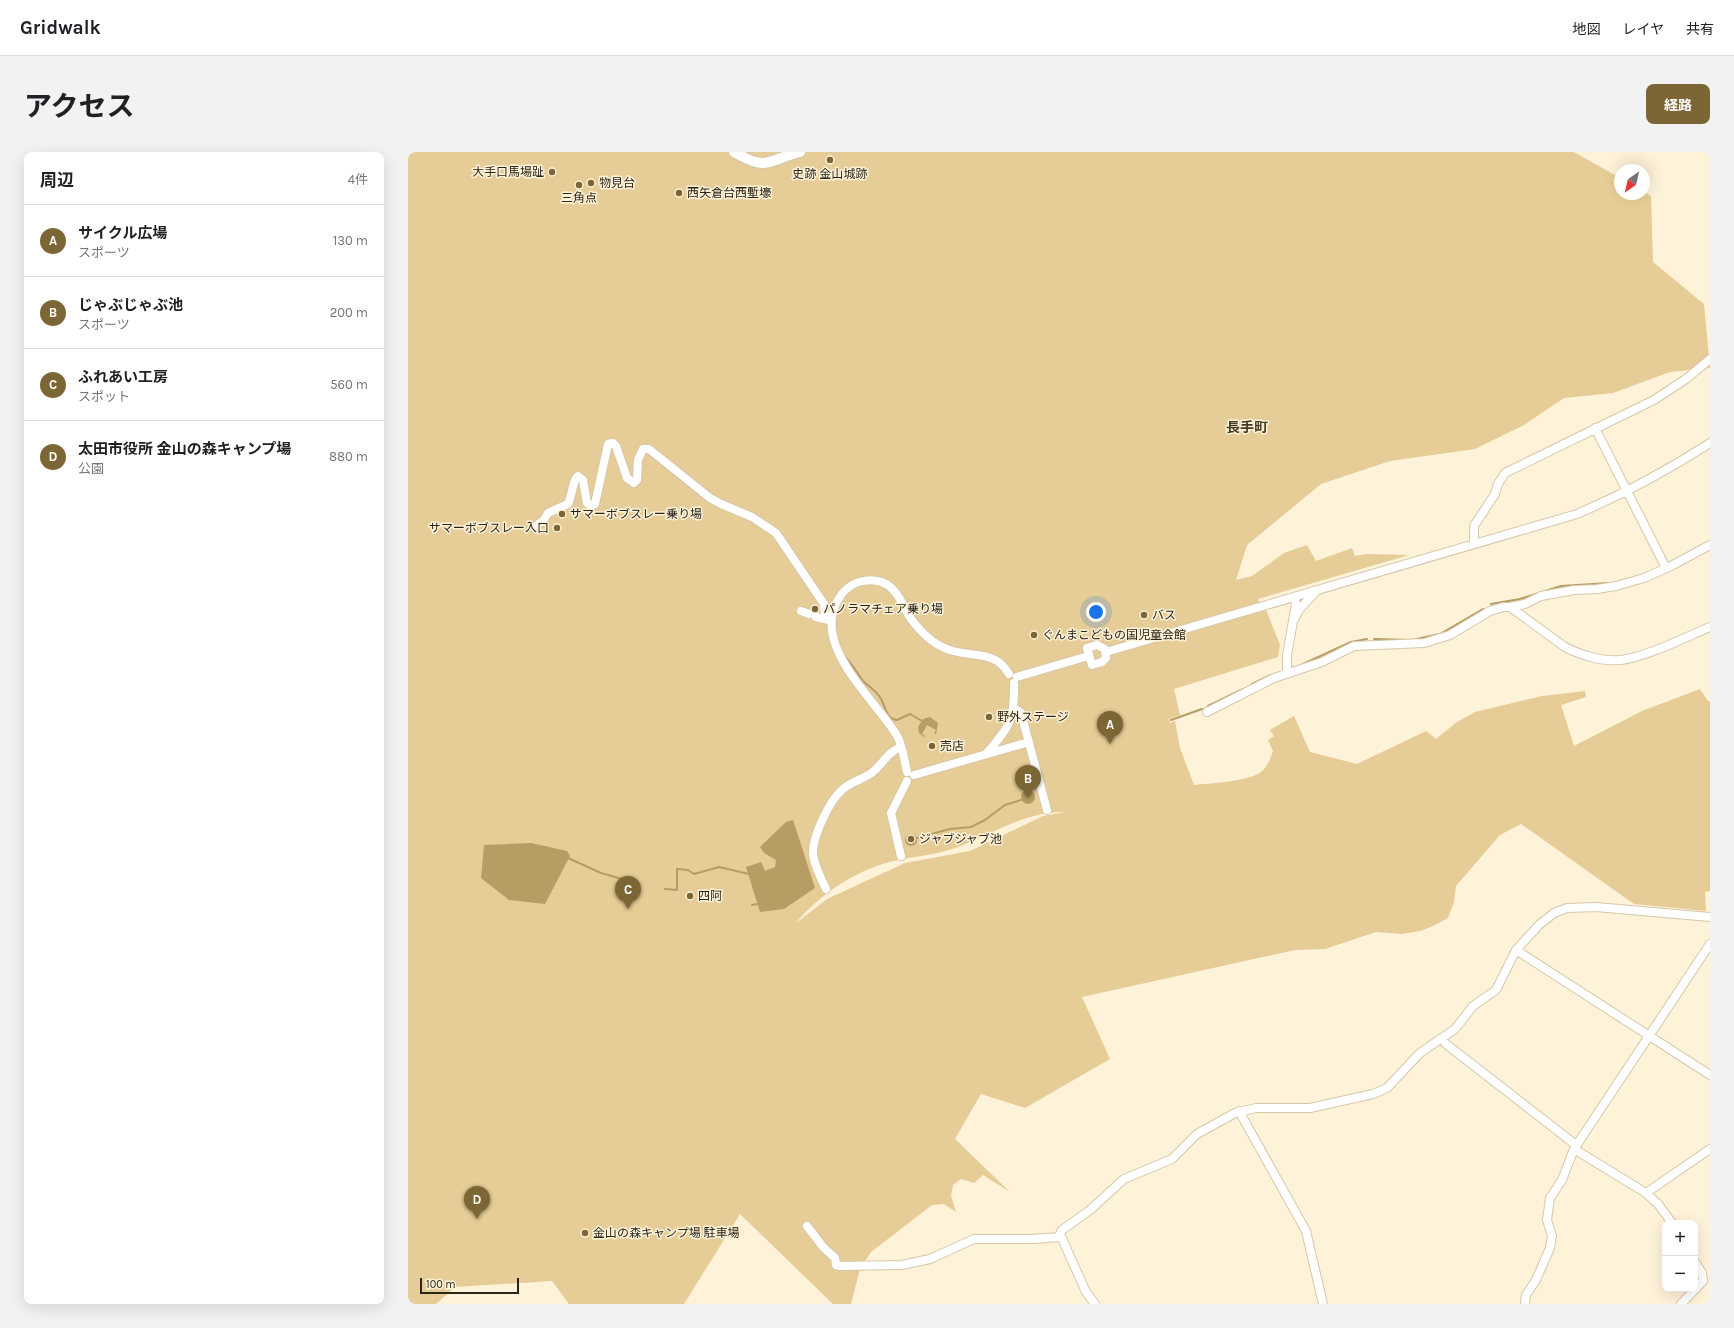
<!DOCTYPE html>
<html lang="ja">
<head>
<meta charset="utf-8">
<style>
	:root { --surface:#fff; --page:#f2f2f2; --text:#202124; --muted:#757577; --line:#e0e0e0; --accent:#7c6635 }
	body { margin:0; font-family:Karla,"Noto Sans JP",sans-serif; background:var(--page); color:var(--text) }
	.controls { position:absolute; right:12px; bottom:12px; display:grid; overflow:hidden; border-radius:8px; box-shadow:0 4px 16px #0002 }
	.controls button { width:36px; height:36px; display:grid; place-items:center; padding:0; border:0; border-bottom:1px solid var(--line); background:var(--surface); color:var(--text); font:20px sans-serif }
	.compass { position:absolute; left:1206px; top:12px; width:36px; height:36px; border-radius:50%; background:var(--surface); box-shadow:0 4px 16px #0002; rotate:214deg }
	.scale { position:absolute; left:12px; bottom:10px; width:99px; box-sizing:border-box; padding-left:4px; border:2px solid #2a2519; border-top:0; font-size:11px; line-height:14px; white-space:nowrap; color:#2a2519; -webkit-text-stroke:3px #fef2d9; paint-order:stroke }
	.you { position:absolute; left:688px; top:460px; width:14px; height:14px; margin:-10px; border:3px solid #fff; border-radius:50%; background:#1a73e8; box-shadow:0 0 0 6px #1a73e833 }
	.badge { display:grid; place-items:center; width:26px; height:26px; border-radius:50%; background:var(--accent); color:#fff; font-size:13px; font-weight:700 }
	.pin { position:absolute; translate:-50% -33px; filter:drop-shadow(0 1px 2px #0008) }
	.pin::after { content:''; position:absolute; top:21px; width:14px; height:12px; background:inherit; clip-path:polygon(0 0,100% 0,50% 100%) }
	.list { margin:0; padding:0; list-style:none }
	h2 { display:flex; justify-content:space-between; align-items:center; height:52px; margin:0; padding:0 16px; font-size:17px }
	h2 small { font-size:13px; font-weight:400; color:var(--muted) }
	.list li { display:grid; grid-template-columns:26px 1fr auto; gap:12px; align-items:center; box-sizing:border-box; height:72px; padding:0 16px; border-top:1px solid var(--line) }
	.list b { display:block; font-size:15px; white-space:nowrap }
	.list p { margin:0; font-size:13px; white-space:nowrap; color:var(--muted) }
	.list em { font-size:13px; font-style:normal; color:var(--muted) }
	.map { position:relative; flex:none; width:1302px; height:1152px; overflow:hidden; border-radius:8px }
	header { display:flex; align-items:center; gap:24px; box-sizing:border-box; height:56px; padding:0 20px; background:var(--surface); border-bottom:1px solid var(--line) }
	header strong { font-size:19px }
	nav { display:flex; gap:22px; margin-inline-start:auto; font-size:14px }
	.intro { display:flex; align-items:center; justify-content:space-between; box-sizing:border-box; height:96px; padding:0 24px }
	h1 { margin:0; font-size:28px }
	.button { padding:10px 18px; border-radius:8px; background:var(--accent); color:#fff; font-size:14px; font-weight:700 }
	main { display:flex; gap:24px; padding:0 24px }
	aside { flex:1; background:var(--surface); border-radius:8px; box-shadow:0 4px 16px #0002 }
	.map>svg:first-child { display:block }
</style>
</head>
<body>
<header>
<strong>Gridwalk</strong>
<nav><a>地図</a><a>レイヤ</a><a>共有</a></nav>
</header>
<div class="intro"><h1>アクセス</h1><a class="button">経路</a></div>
<main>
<aside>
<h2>周辺<small>4件</small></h2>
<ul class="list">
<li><span class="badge">A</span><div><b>サイクル広場</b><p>スポーツ</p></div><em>130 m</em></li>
<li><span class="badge">B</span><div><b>じゃぶじゃぶ池</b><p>スポーツ</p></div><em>200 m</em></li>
<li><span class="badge">C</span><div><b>ふれあい工房</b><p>スポット</p></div><em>560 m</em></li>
<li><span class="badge">D</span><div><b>太田市役所 金山の森キャンプ場</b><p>公園</p></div><em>880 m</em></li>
</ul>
</aside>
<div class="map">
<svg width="1302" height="1152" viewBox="0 0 1302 1152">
	<rect width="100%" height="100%" fill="#fef2d9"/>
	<!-- green -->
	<path fill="#e6cc96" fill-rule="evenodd" d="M0,0H1166L1212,26V42H1236V40L1243,44L1245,110L1296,152L1302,216L1262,220L1205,241L1156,246L1116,273L1067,297L982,309L913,332L839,393L828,428L844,424L876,401L899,393L908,409L944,396L947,404L958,402L1001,403L850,447L854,459L858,458L872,493L870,505L766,537L772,563L761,567L762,571L767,569L772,596L786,633C804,631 833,630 850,622C859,617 862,607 865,599L860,588L866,584L862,578L886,564L902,600L949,612L1018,579L1028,587L1049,570L1067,560L1134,544L1177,539L1178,545L1153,553L1166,594L1234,559L1292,537L1300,549H1302V739L1297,740L1298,759L1226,752L1113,672L1092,683L1048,734L1046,750L1040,766L1025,774L1012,779L994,782L968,780L917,797L887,798L674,845L702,907L617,956L573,942L547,987L602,1040L575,1023L566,1031L553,1027L545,1033L543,1044L548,1060L536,1052L524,1053L463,1100L452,1117L443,1152H425L332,1062L276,1152H161L144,1129L47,1135L28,1152H0ZM657,660L635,664L562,699L497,711L419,747L388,771C413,741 451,716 490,708C511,704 530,702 550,695C585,682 618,659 657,660Z"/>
	<!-- water -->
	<path fill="#b79c64" d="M522,565L530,571L528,582L526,581L528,578L519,573L514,582L517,584L516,585L511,581L510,575L515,567Z
		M613 645a7 7 0 1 1 14 0a7 7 0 1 1-14 0Z
		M385,668L407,736L376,757L352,760L338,715L353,710L357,719L367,715L368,708L356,701L352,695L378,670Z
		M497 688a6 6 0 1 1 12 0a6 6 0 1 1-12 0Z
		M123,691L159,699L162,704L137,752L101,748L73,726L76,693Z"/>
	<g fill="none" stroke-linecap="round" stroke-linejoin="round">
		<!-- stream -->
		<path stroke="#b79c64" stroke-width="2" d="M1083,452L1112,447L1153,434L1201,431
			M966,487L1004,488L1032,482L1075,457
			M438,506C445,513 449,521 455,529C460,534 467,538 471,544C478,552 476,566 489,568L502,562L514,569
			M895,512L943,490L959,487
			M844,532L863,523
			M800,554L835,537
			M763,568L794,557
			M509,686L542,677L563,675L577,668L597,653L613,648
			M160,706L193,721L225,730
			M257,737L269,738V717L280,718L286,722L311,715L341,722
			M344,753L349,752"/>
		<defs>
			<path id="minor" d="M1187,276L1258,416
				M129,373L135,369L140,361L160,352C164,344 165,327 170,324L175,328L179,351L183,354L187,352L200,292L205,291L208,294L219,326L226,331L229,328L230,308L235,297H241L302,346L313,352L344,365L368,381L416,452L417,467
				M1066,392V374L1087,342L1090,332L1097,321L1246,248L1278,227L1302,207
				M886,445L888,452L885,469L891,458L908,439
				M1102,455L1117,452L1133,444L1166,438L1189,437L1208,434L1236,426L1263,414L1302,393
				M393,459L401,462
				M408,465L421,468
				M689,493L697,497L698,506L694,510L684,513L679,496Z
				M698,500L1169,362C1218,341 1257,320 1302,291
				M879,521V503L885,469
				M609,525L677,505
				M606,556L613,561L639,658
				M799,560L866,526L914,510L946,494L1016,491L1042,483L1082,459L1095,455H1102L1157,495C1172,503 1195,510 1213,508C1238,505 1278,485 1302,475
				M578,602C602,575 607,567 606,531
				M499,620C496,608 495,593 488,582C465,545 399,490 433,443C442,431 456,426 470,429C487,432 494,451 501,464C512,480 526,494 545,499C567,505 588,499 601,522
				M506,623L621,590
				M493,704L483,661L499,629
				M418,737C413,727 407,715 405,703C404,685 421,649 435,637C444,629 457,627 466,619C476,610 480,600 493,595
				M1108,798L1302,923
				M1033,886L1038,892L1168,993
				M831,959L898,1079L915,1152
				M1166,997L1238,1041L1250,1052L1264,1071
				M1238,1041L1302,997
				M399,1074L415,1095L427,1106L428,1113L431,1114L494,1113L522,1107L566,1087H624L652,1085
				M687,1152L678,1140L652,1082L654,1078L682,1058L716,1027L764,1007L789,982L827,961L848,956H902L965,942L979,936L1012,901L1047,877L1065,854L1088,838L1108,798L1131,773L1146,761L1159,756L1188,755L1302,765
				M1117,1152L1118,1143L1128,1128L1142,1096L1144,1084L1139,1068L1142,1046L1154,1028L1166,997L1302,792
				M1273,1152L1295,1129L1294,1121L1287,1110"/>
			<path id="major" d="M326,0C360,20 359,8 392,0"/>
		</defs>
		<!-- minor casing -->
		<use href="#minor" stroke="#d6c7a9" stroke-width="10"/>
		<!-- major casing -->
		<use href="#major" stroke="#d6c7a9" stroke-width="12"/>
		<!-- minor -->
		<use href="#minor" stroke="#fff" stroke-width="8"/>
		<!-- major -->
		<use href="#major" stroke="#fff" stroke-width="10"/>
	</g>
	<!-- markers -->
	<g fill="#7c6635" stroke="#fef2d9" stroke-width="1.5">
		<circle cx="422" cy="8" r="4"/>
		<circle cx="144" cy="20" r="4"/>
		<circle cx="183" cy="31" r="4"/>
		<circle cx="171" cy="33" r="4"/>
		<circle cx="271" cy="41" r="4"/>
		<circle cx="154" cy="362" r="4"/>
		<circle cx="149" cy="376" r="4"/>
		<circle cx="407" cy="457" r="4"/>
		<circle cx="736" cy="463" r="4"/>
		<circle cx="626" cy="483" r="4"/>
		<circle cx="581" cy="565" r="4"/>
		<circle cx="524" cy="594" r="4"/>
		<circle cx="503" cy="687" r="4"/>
		<circle cx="282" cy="744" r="4"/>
		<circle cx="177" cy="1081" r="4"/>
	</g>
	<g text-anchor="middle" stroke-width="3" stroke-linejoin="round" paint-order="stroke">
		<!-- poi labels -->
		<g font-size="12" fill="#2a2519" stroke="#fef2d9" text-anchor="start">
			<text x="136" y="24" text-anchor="end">大手口馬場趾</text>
			<text x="422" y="26" text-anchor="middle">史跡 金山城跡</text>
			<text x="191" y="35">物見台</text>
			<text x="279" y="45">西矢倉台西塹壕</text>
			<text x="171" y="50" text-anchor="middle">三角点</text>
			<text x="162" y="366">サマーボブスレー乗り場</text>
			<text x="141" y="380" text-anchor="end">サマーボブスレー入口</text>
			<text x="415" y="461">パノラマチェア乗り場</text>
			<text x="744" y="467">バス</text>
			<text x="634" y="487">ぐんまこどもの国児童会館</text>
			<text x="589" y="569">野外ステージ</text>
			<text x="532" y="598">売店</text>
			<text x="511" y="691">ジャブジャブ池</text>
			<text x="290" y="748">四阿</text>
			<text x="185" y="1085">金山の森キャンプ場 駐車場</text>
		</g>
		<!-- quarter labels -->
		<g font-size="14" font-weight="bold" fill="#473b21" stroke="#fef2d9">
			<text x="839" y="280">長手町</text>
		</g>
	</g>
</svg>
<div class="controls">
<button>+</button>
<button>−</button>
</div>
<svg class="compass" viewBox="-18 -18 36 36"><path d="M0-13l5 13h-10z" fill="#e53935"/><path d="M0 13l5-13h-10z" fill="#757577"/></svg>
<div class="scale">100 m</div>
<div class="you"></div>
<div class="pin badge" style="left:702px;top:592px">A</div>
<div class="pin badge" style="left:620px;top:646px">B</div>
<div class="pin badge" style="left:220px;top:757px">C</div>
<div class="pin badge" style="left:69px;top:1067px">D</div>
</div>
</main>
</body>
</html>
